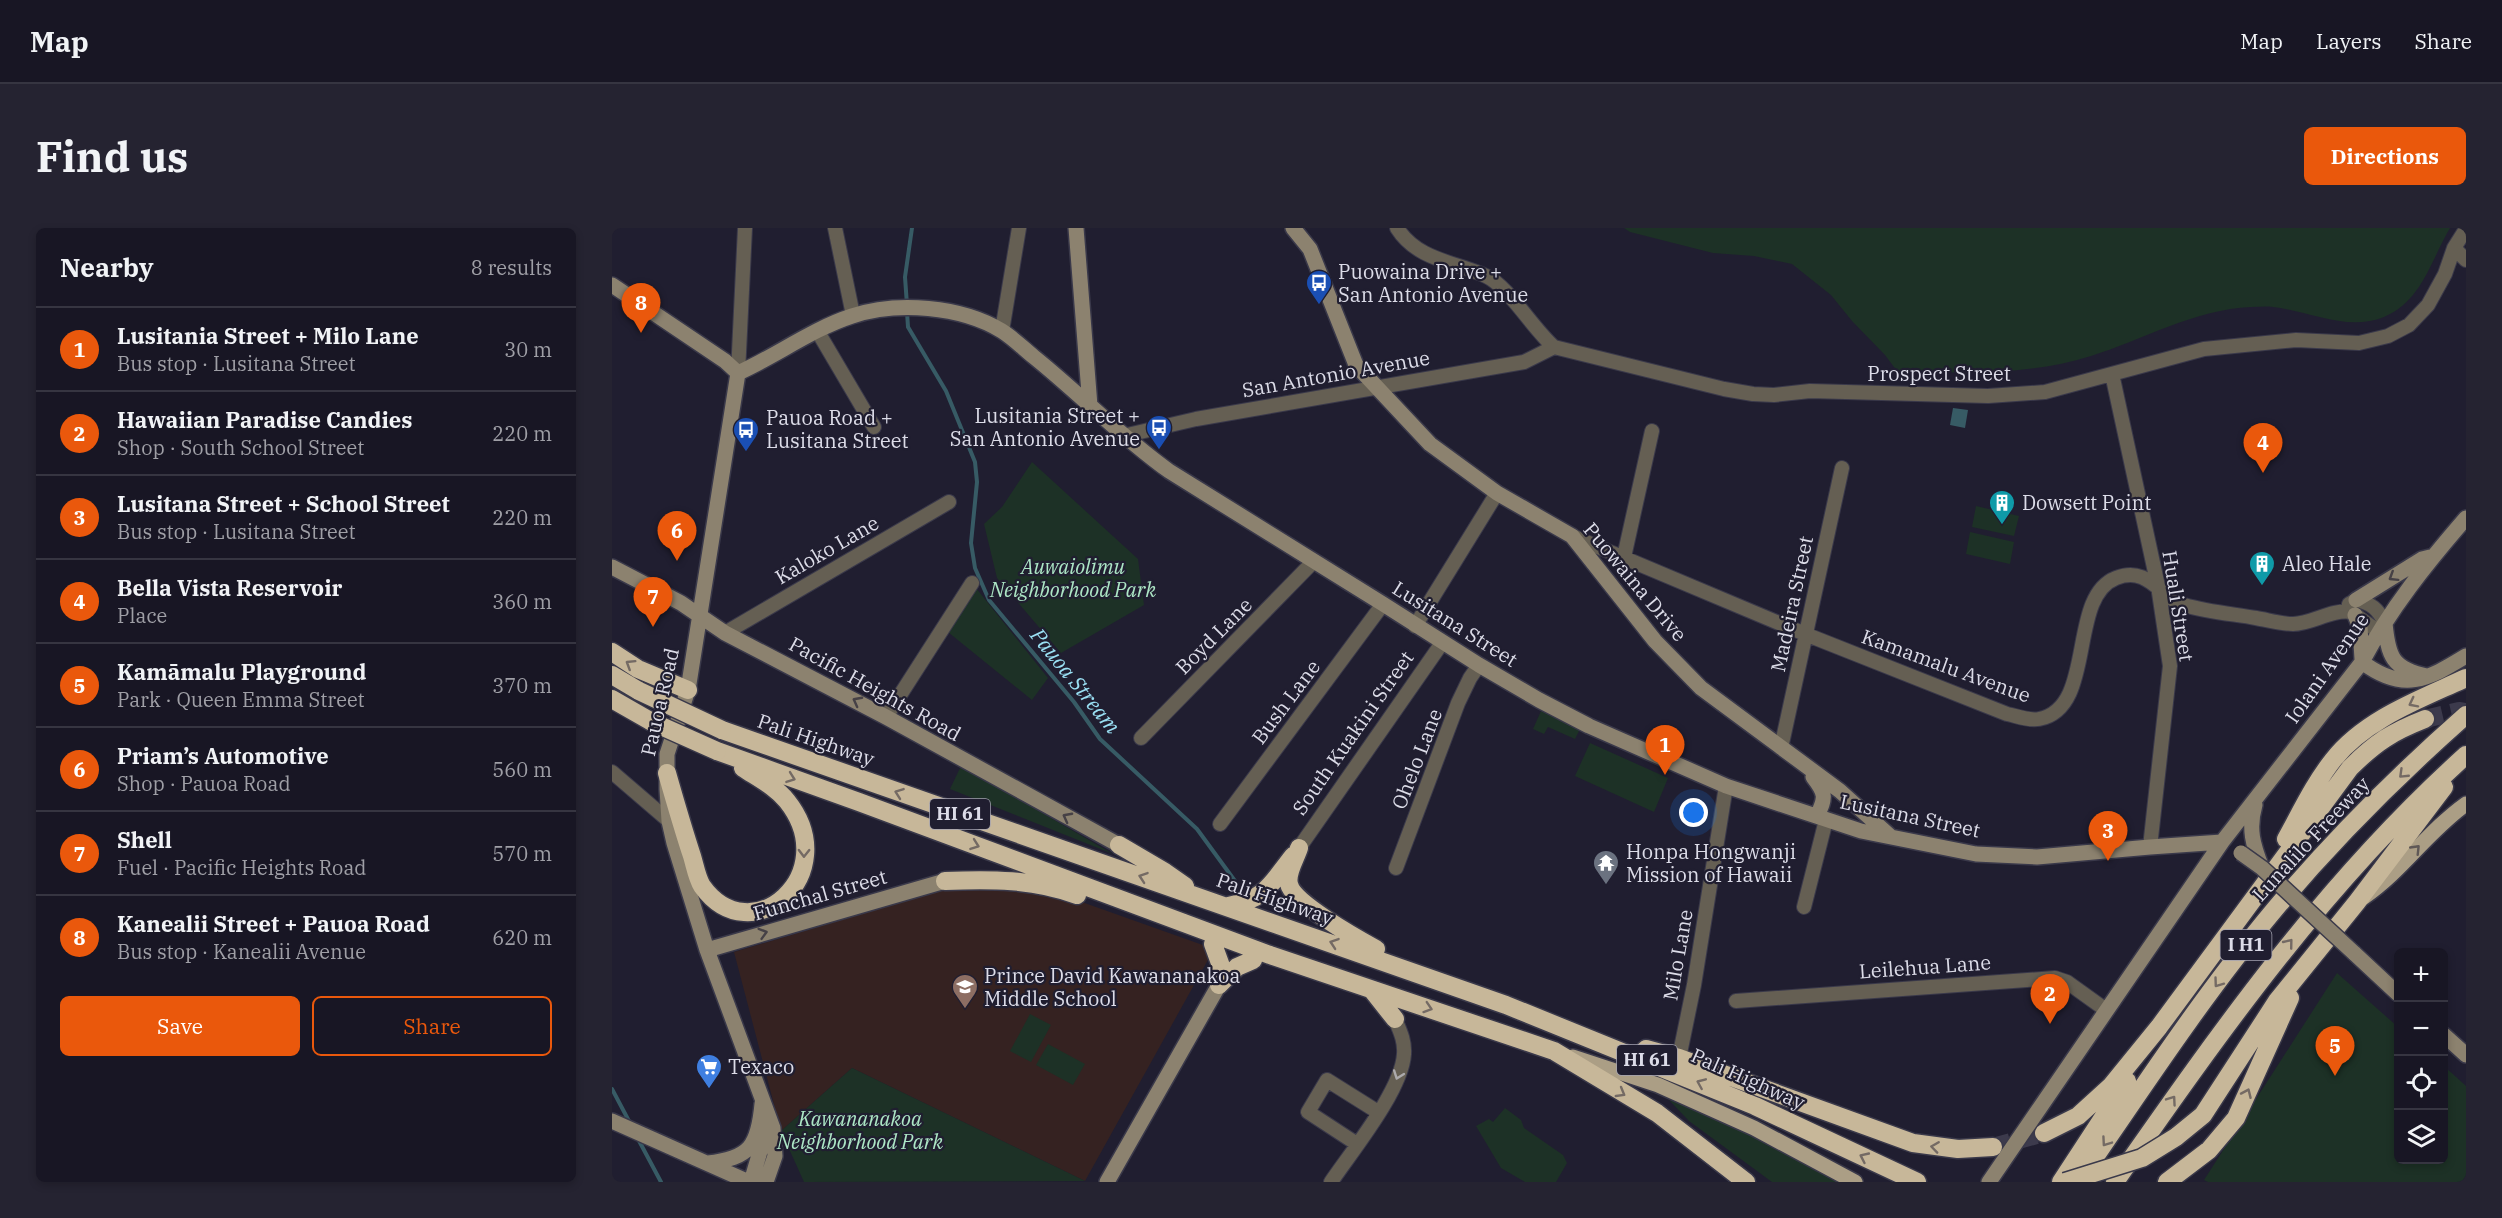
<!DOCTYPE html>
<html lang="en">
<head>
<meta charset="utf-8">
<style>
	:root { --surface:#181624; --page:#252331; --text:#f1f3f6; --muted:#9f9fa6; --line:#363541; --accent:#ea580c }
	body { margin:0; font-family:"IBM Plex Serif",serif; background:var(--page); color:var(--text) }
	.controls { position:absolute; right:18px; bottom:18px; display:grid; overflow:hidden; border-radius:9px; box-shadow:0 3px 9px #0003 }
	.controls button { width:54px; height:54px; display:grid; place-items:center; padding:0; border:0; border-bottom:2px solid var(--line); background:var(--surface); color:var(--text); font:30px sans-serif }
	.you { position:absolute; left:1082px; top:585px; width:21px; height:21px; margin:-15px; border:4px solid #fff; border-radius:50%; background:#1a73e8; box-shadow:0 0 0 9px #1a73e833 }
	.badge { display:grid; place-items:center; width:39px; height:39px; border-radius:50%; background:var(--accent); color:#fff; font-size:20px; font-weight:700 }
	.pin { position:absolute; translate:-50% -50px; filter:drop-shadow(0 2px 3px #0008) }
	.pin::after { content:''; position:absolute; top:32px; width:21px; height:18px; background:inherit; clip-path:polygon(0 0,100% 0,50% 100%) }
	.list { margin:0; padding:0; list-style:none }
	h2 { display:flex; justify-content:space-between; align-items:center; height:78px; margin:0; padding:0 24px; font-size:26px }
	h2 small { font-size:20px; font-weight:400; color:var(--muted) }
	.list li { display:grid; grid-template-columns:39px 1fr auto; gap:18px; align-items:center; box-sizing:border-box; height:84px; padding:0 24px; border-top:2px solid var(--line) }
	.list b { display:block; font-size:22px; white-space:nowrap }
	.list p { margin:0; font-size:20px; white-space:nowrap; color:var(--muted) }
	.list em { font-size:20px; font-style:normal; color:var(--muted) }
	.actions { display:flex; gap:12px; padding:18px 24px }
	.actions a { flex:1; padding:14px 0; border:2px solid var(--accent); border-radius:9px; text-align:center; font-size:21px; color:var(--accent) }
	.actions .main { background:var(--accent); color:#fff }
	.icon { flex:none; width:33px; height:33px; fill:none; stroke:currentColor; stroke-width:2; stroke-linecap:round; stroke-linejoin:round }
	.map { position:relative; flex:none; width:1854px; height:954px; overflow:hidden; border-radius:9px }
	header { display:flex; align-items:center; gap:36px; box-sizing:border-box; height:84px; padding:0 30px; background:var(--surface); border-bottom:2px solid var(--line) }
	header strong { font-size:28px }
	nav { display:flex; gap:33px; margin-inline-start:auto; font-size:21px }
	.intro { display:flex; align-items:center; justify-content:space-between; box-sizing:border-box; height:144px; padding:0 36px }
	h1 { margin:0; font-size:42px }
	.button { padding:15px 27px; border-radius:9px; background:var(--accent); color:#fff; font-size:21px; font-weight:700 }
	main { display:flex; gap:36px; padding:0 36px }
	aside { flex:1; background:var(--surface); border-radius:9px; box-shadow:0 3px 9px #0003 }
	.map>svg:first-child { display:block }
</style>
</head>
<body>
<header>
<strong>Map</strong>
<nav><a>Map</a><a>Layers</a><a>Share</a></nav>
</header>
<div class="intro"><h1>Find us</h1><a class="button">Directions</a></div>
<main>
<aside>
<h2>Nearby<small>8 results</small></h2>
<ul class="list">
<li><span class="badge">1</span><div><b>Lusitania Street + Milo Lane</b><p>Bus stop · Lusitana Street</p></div><em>30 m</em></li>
<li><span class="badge">2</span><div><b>Hawaiian Paradise Candies</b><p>Shop · South School Street</p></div><em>220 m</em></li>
<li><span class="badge">3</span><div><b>Lusitana Street + School Street</b><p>Bus stop · Lusitana Street</p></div><em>220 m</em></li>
<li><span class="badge">4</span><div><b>Bella Vista Reservoir</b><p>Place</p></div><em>360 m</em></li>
<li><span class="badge">5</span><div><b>Kamāmalu Playground</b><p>Park · Queen Emma Street</p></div><em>370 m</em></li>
<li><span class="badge">6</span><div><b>Priam’s Automotive</b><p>Shop · Pauoa Road</p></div><em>560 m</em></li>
<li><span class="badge">7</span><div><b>Shell</b><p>Fuel · Pacific Heights Road</p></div><em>570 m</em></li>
<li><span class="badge">8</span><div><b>Kanealii Street + Pauoa Road</b><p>Bus stop · Kanealii Avenue</p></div><em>620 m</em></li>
</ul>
<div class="actions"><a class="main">Save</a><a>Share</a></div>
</aside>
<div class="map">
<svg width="1854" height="954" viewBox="0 0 1854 954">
	<rect width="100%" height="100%" fill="#201e30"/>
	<!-- education -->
	<path fill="#352221" d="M381,657L453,668L602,721L473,953L240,840L169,903L122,724L333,661Z"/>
	<!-- green -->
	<path fill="#1d3126" d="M1012,0H1838C1819,32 1810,73 1772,89C1735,104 1698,83 1661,79C1654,78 1646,79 1639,79C1584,81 1530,112 1479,128C1415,148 1351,145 1285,143L1273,127L1240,93L1219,67L1180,36L1142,28L1101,25L1018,4Z
		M420,234L526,331L532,377L449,425L385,350L372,296L390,279Z
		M1364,278L1407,288L1402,308L1360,299Z
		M1358,304L1402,314L1398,336L1354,326Z
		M360,355L436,450L420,472L331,400Z
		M929,483L968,501L963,511L936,499L932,506L921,501Z
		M978,515L1056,550L1042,584L963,548Z
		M349,538L501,626L338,561Z
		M1725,745L1786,799V932H1832V838L1854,858V954H1596L1592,952Z
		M418,786L439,797L419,834L398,823Z
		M436,816L473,836L461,857L424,837Z
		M240,840L473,953L192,954L169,903Z
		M1057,872L1090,881L1230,954H1160L1077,893Z
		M893,880L909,892L912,900L951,927L955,935L944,954H913L889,940L864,898L877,891L881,894Z"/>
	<!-- water -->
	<path fill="#375b65" d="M1341,180L1356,182L1353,200L1338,197Z"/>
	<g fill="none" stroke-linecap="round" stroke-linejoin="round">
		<!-- stream -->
		<path stroke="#375b65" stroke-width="4" d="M295,77L293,49L300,0
			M295,84L296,99L334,163L363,234L365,254L359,315L363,340L377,372L462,474L488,511L585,601L623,653
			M0,861L18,895
			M25,909L49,954"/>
		<!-- highway-tunnel -->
		<path stroke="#3c3a4c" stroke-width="18" stroke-dasharray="18 9" stroke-linecap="butt" d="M1813,491L1847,483L1854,484
			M1381,919L1432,905"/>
		<defs>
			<path id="street" d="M223,0L241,87
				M785,0C805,32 843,34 874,48C896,58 921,101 942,119L1112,161L1141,166L1162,167L1198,163L1376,168L1433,164L1592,121L1684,112L1747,115L1776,108L1797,97L1816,77L1833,46L1842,20L1854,1
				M1842,20L1854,32
				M390,103L407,0
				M206,104L262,199
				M126,145L133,0
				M1500,146L1546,358L1558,438L1538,619
				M511,208L584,191L912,134L942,119
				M960,308L1193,406L1395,486C1405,488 1417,493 1427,491C1485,480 1455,369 1504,350C1537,337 1548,370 1572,377C1596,384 1621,386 1644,390C1656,392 1669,396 1681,396C1700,396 1719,381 1739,384L1767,404
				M1012,329L1040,203
				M1737,376L1744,372C1759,375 1766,381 1773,395
				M803,398L885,265
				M113,405L337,274
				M274,489L360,355
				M529,510L702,333
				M1169,520L1230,240
				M0,544L57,593
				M608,596L771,376
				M687,620L830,415
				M784,640L846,475L858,450L867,437
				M1192,679L1214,592
				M1124,773L1443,750L1455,754L1494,782
				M1067,830L1082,757L1114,558
				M745,916L696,884L715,852L766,884
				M719,954C740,923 790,862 792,826C793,813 788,803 783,791"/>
			<path id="secondary" d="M464,0L478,178
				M681,0L698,21L744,137L818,216L885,265L960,308L1043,413L1089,460L1228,563L1278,608
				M0,57L113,133L126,145
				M126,145C164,128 200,101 240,88C285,73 349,78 390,103C401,110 411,120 422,129C468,166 509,209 557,243L771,376L867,437L927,472L977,498L1114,558L1249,603L1364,626L1425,629L1538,619L1610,614
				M126,145L76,462L55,526V561L57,593L62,615L95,722L161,900L163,928L154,954
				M0,339L69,375L113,405L274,489L507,617
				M1744,372L1810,331L1818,329
				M1743,387L1748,399L1750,431
				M1773,395C1776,428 1780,441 1815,448
				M1750,434C1791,465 1815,452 1854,428
				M1201,549C1214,566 1214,569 1205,588
				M1643,577C1636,601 1641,617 1650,640
				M95,722L333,653
				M1742,725L1786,766
				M1832,807L1854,827
				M0,893L137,954
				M96,935C138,930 146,918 150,876
				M139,954L154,903
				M495,954L607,757
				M1377,954L1610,614L1750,434C1778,381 1815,335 1854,290"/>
			<path id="primary" d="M1752,669C1790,643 1816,603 1854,576
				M961,829L1046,857L1142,900L1243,954"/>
			<path id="highway" d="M0,424L26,441L76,462
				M0,447L27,463
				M0,471L40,494
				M110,502L894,777L1143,878L1305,954
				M105,523L247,574L658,727L942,823L1045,885L1134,954
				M55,545C63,573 71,601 80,628C83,638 85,650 90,658C139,727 233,646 175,573C164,559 146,550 131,540
				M1674,611C1689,584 1702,556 1721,532C1753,491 1809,471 1854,450
				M507,617L553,644L573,658
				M687,620C684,630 674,645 677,656C681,675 746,711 764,721
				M333,653C378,651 422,651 465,667
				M616,678C654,671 658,657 681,628
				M601,716L609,738L607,757
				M607,757L625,739L641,732
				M760,762L783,791
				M1034,821L1067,830L1301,915L1346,921L1381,919
				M1432,905L1466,888L1499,858L1547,799L1738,540C1764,514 1780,504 1813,491
				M1564,909L1591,887L1665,773L1745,674L1832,559
				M1449,954L1515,853
				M1466,954C1529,862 1591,767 1663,681C1721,612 1786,547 1854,487
				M1503,954C1610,801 1714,653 1854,527
				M1555,954L1597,922L1624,890L1678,770"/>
		</defs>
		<!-- street casing -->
		<use href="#street" stroke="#3a394a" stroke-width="16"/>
		<!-- secondary casing -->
		<use href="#secondary" stroke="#3a394a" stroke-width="18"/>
		<!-- primary casing -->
		<use href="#primary" stroke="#3a394a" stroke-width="18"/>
		<!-- highway casing -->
		<use href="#highway" stroke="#3a394a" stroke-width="21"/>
		<!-- street -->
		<use href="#street" stroke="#655f53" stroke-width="14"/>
		<!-- secondary -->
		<use href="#secondary" stroke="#8c826f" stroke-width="15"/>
		<!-- primary -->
		<use href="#primary" stroke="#ab9e85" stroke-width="15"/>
		<!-- highway -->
		<use href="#highway" stroke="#c7b799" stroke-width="18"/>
		<defs>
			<path id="secondary-bridge" d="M1629,625L1650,640L1742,725"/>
			<path id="highway-bridge" d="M27,463L110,502
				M40,494L105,523
				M1453,954L1530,930L1564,909"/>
		</defs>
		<!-- secondary-bridge casing -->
		<use href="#secondary-bridge" stroke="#3a394a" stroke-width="18" stroke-linecap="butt"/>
		<!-- highway-bridge casing -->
		<use href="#highway-bridge" stroke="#3a394a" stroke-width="21" stroke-linecap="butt"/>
		<!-- secondary-bridge -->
		<use href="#secondary-bridge" stroke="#8c826f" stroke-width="15"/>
		<!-- highway-bridge -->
		<use href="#highway-bridge" stroke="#c7b799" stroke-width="18"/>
	</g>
	<!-- one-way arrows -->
	<defs><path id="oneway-chevron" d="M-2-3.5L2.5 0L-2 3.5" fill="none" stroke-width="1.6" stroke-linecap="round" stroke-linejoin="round" transform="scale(1.5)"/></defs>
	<g stroke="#464146">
		<use href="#oneway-chevron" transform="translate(1781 349) rotate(148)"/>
		<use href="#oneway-chevron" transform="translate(245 473) rotate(-152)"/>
		<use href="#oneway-chevron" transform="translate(455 589) rotate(-152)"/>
		<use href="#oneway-chevron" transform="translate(151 705) rotate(-16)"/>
	</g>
	<g stroke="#746a64">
		<use href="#oneway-chevron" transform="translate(18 436) rotate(-148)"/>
		<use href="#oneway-chevron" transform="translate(1801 475) rotate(153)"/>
		<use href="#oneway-chevron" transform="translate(1791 546) rotate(136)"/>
		<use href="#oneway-chevron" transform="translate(179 550) rotate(20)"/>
		<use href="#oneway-chevron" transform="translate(287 565) rotate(-160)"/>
		<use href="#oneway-chevron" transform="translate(363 617) rotate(20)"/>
		<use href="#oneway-chevron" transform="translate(192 625) rotate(91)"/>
		<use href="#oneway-chevron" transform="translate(531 649) rotate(-161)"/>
		<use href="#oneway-chevron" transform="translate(722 715) rotate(-161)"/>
		<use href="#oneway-chevron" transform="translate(1677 715) rotate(-51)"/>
		<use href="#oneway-chevron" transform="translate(1606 755) rotate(126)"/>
		<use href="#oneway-chevron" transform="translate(816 780) rotate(18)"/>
		<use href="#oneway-chevron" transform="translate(1089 855) rotate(-157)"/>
		<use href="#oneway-chevron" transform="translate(1009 865) rotate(30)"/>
		<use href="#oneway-chevron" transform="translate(1635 865) rotate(-66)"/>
		<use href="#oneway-chevron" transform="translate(1560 872) rotate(-55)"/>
		<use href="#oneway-chevron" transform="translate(1494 914) rotate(125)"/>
		<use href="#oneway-chevron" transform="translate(1323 919) rotate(-172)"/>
		<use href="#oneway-chevron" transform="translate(1252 929) rotate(-155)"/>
	</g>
	<use stroke="#5f5856" href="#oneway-chevron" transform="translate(1804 621) rotate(-46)"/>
	<use stroke="#acaaac" href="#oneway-chevron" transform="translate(786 847) rotate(110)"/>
	<!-- icons -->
	<defs>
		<symbol id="bus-pin" viewBox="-11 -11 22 30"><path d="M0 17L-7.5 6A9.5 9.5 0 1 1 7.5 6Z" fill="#1a4fb4" stroke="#201e30"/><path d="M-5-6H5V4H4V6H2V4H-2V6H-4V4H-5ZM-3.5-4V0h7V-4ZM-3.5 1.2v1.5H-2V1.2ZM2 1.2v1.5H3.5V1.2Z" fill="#fff"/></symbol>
		<symbol id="building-pin" viewBox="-11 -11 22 30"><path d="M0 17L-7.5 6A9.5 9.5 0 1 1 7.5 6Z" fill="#0f9aa8" stroke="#201e30"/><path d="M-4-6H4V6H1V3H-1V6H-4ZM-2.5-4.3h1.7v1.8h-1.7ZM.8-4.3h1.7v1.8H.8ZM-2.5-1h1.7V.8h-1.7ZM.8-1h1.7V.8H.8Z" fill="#fff"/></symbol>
		<symbol id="temple-pin" viewBox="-11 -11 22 30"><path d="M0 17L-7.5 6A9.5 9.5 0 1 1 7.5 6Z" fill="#6b7280" stroke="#201e30"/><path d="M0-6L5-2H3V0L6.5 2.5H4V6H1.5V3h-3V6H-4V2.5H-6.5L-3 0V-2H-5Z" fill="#fff"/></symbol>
		<symbol id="school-pin" viewBox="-11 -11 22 30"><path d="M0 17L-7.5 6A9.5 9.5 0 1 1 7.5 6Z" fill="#8d6e63" stroke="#201e30"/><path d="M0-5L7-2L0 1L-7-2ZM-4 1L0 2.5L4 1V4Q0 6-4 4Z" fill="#fff"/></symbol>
		<symbol id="supermarket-pin" viewBox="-11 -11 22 30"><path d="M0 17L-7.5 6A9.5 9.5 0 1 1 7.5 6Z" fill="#3f7fe0" stroke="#201e30"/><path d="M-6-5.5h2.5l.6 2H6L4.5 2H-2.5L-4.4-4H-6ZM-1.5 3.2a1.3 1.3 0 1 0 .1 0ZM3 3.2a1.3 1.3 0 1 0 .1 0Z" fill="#fff"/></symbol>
	</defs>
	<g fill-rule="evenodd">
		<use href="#bus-pin" x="692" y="40" width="30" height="40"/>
		<use href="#bus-pin" x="532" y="185" width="30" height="40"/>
		<use href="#bus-pin" x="119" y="187" width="30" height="40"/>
		<use href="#building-pin" x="1375" y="260" width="30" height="40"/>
		<use href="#building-pin" x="1635" y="321" width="30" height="40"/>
		<use href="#temple-pin" x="979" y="620" width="30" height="40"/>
		<use href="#school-pin" x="338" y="744" width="30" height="40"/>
		<use href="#supermarket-pin" x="82" y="824" width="30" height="40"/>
	</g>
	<g text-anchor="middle" stroke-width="4.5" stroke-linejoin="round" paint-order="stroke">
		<!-- shield labels -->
		<g fill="#201e30" stroke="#a4a3b1" stroke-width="1.5">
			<rect x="318" y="571" width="60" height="30" rx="4.5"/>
			<rect x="1608.5" y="702" width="51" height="30" rx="4.5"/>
			<rect x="1005" y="817" width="60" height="30" rx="4.5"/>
		</g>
		<g font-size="18" font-weight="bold" fill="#dcdce8">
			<text x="348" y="592">HI 61</text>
			<text x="1634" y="723">I H1</text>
			<text x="1035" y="838">HI 61</text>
		</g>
		<!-- poi labels -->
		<g font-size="20" fill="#dcdce8" stroke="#201e30" text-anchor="start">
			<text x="726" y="51">Puowaina Drive +<tspan x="726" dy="23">San Antonio Avenue</tspan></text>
			<text x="528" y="195" text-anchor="end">Lusitania Street +<tspan x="528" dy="23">San Antonio Avenue</tspan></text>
			<text x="154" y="197">Pauoa Road +<tspan x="154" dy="23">Lusitana Street</tspan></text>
			<text x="1410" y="282">Dowsett Point</text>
			<text x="1670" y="343">Aleo Hale</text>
			<text x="1014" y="631">Honpa Hongwanji<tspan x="1014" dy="23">Mission of Hawaii</tspan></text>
			<text x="372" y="755">Prince David Kawananakoa<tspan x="372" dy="23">Middle School</tspan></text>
			<text x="116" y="846">Texaco</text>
		</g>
		<!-- street labels -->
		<g font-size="20" fill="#dcdce8" stroke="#201e30">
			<text transform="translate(724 146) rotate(-10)" y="7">San Antonio Avenue</text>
			<text x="1327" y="153">Prospect Street</text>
			<text transform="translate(215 322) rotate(-30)" y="7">Kaloko Lane</text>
			<text transform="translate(1023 354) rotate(50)" y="7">Puowaina Drive</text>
			<text transform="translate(1180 376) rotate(-78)" y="7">Madeira Street</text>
			<text transform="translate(1566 378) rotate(81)" y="7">Huali Street</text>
			<text transform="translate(843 396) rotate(32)" y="7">Lusitana Street</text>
			<text transform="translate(602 408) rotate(-45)" y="7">Boyd Lane</text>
			<text transform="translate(1334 438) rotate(20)" y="7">Kamamalu Avenue</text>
			<text transform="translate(1715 440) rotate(-55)" y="7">Iolani Avenue</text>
			<text transform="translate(263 461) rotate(29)" y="7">Pacific Heights Road</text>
			<text transform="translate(48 474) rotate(-77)" y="7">Pauoa Road</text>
			<text transform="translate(674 474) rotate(-53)" y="7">Bush Lane</text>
			<text transform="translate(741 505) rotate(-55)" y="7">South Kuakini Street</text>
			<text transform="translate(204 512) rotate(19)" y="7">Pali Highway</text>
			<text transform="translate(805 531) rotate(-69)" y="7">Ohelo Lane</text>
			<text transform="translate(1298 588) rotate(12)" y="7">Lusitana Street</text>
			<text transform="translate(1699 611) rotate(-47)" y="7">Lunalilo Freeway</text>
			<text transform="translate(208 667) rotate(-16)" y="7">Funchal Street</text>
			<text transform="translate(663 671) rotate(19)" y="7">Pali Highway</text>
			<text transform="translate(1066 727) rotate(-80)" y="7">Milo Lane</text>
			<text transform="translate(1313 739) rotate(-4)" y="7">Leilehua Lane</text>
			<text transform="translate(1136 851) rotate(24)" y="7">Pali Highway</text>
		</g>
		<!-- park labels -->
		<g font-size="20" font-style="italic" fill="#ade7c6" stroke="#201e30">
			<text x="461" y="346">Auwaiolimu<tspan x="461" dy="23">Neighborhood Park</tspan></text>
			<text x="248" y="898">Kawananakoa<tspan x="248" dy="23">Neighborhood Park</tspan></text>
		</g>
		<!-- water labels -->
		<g font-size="21" font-style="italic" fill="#9ae0f4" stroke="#201e30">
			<text transform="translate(463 453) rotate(51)" y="7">Pauoa Stream</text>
		</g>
	</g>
</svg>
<div class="controls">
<button>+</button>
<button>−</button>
<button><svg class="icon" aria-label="locate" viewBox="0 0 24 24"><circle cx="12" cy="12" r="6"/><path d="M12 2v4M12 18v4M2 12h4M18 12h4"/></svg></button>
<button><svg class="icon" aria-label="layers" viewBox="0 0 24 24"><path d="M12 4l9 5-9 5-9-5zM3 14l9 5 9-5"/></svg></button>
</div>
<div class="you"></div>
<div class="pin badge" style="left:1053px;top:547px">1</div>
<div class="pin badge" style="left:1438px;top:796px">2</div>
<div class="pin badge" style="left:1496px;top:633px">3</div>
<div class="pin badge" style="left:1651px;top:245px">4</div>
<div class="pin badge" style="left:1723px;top:848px">5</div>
<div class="pin badge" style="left:65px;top:333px">6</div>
<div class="pin badge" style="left:41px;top:399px">7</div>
<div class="pin badge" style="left:29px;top:105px">8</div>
</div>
</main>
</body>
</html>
